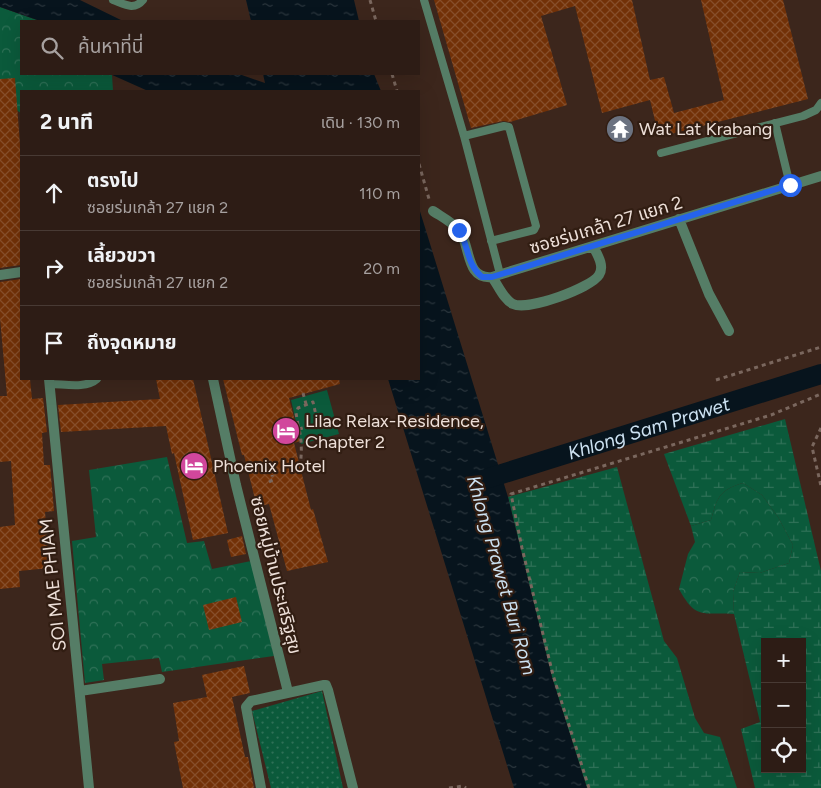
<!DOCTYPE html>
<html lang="th">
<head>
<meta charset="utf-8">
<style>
	:root { --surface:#2d1c15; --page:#35251e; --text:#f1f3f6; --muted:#a7a1a0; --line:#483a34 }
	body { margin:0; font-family:Figtree,"Noto Sans Thai",sans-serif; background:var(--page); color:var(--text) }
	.controls { position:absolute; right:15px; bottom:15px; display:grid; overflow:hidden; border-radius:0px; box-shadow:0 5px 20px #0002 }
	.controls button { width:45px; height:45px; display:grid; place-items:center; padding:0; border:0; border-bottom:1px solid var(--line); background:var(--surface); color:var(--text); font:25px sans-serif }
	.stop { position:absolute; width:15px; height:15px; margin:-11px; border:4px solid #2563eb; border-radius:50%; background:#fff }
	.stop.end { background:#2563eb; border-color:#fff; box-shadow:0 1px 5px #0008 }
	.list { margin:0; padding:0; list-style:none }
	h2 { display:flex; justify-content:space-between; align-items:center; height:65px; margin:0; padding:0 20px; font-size:21px }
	h2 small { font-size:16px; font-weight:400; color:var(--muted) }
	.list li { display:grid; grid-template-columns:32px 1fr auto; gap:15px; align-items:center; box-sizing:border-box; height:75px; padding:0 20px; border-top:1px solid var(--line) }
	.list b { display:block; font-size:19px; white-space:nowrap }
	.list p { margin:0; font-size:16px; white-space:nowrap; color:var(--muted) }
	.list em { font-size:16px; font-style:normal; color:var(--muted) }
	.icon { flex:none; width:28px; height:28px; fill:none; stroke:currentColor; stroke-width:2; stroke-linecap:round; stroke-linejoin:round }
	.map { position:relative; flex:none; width:821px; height:788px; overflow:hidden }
	.search { position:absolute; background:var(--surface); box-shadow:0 5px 20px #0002; left:20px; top:20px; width:400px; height:55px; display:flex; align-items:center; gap:12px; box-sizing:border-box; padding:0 18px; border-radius:0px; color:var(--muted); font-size:19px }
	.panel { position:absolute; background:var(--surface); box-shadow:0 5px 20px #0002; left:20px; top:90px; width:400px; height:290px; border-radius:0px }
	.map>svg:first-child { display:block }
</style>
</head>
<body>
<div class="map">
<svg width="821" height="788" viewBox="0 0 821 788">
	<defs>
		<pattern id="grass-dots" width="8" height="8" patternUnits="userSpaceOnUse" patternTransform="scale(1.25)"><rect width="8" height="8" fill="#0b5a3b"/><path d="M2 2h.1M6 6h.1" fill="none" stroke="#2f7157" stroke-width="1.8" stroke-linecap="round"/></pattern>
		<pattern id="forest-crowns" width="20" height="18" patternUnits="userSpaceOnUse" patternTransform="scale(1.25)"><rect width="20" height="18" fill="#0b5a3b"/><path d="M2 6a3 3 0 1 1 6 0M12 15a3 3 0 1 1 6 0" fill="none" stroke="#2f7157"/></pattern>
		<pattern id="wetland-marsh" width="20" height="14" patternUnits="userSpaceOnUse" patternTransform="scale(1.25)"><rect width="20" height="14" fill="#0b5a3b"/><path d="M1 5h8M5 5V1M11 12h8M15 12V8" fill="none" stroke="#2f7157"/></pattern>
		<pattern id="water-ripples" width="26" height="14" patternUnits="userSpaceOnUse" patternTransform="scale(1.25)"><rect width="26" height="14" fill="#07141d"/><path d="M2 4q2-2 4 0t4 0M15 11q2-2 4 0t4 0" fill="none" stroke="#2b363d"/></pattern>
		<pattern id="building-cross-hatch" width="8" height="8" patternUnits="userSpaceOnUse" patternTransform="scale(1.25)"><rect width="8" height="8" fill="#723107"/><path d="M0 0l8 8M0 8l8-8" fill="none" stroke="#864e2a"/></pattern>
	</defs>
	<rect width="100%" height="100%" fill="#3c261c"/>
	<!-- grass -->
	<path fill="url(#grass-dots)" d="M322,691L343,788H271L252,711Z"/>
	<!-- forest -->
	<path fill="url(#forest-crowns)" d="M0,7L40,21H21V74H110L112,75L113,91H21V113L0,100Z
		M167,457L187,543L204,541L212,569L251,561L274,656L162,672L159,658L102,664L104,680L85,683L72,541L96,537L89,470Z
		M743,483L762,495L778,517L793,545L789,563L760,573L740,572L733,592L734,614C702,612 696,620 679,589L688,554L695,542L691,526L711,520C717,498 719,490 743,483Z"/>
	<!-- wetland -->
	<path fill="url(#wetland-marsh)" fill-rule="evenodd" d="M785,419L821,571V788H755L741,729L760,722L734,614L733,592L740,572L760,573L789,563L793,545L778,517L762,495L743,483C719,490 717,498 711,520L691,526L664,454ZM765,642H802V769H765Z
		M617,467L664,641L677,658L695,718L704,733L720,737L737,788H587L552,677L508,497Z"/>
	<!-- park -->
	<path fill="#0b5a3b" d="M327,390L339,434L301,444L291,400Z"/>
	<!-- water -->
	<path fill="url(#water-ripples)" d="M0,0H80L123,21H40L0,7Z
		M246,0H354L359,21H251Z
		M110,74H239L265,83L263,74H374L381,91H148Z
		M419,208L508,497L552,677L587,788H514L388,379H419Z"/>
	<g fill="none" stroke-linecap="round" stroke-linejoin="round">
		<!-- canal -->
		<path stroke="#07141d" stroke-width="20" id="s1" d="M476,482L821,374"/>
	</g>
	<!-- building -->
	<path fill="url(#building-cross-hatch)" d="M434,0H632L650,80L664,77L674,113L724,100L701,0H783L808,99L659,137L650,100L602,113L575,6L541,16L567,105L510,122L503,121L471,128Z
		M15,78L21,158V265L0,268V79Z
		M21,279V379H30L32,399L43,398L47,432L42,433L44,465H50L54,511L45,512L50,568L19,571L20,587L0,589V527L15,525L11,461L0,462V396H7L0,318V282Z
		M156,379H193L228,533L193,540L174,453L172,454L166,426L61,432L58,405L160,399Z
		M223,379H339L340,384L289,398L300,441L294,443L311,510L313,509L328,562L287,571L269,504L257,507L244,455H242Z
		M242,536L246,554L231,557L227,540Z
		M236,597L242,622L209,630L203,605Z
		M244,666L250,693L232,697L245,757H248L254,788H183L174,742L179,741L173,703L207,697L202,675Z"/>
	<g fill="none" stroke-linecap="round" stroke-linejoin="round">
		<!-- path -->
		<path stroke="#7a675e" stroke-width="3" stroke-dasharray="4 4" stroke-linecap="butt" d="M370,0L376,21
			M392,74L397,91
			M419,164L429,199
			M716,380L821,347
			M303,393L306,404
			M298,425L296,413L298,408L313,402L318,424L299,429
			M821,428L812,447L821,486
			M293,470L300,467C302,452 302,439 298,425H296
			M269,482L273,480L272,475
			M449,788L463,786L466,788
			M589,788L553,675L522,548L511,494L771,415L821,394"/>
		<!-- lane -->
		<path stroke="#557d66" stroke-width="8" d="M113,0C124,4 134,11 143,0
			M424,0L464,136L500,274
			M775,123L790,185
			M464,136L504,126L509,127L536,226L534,230L491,241
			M661,153L803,116L816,110L821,103
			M50,384C64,384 86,389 97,379"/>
		<!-- street -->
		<path stroke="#557d66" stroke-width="10" d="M433,211C442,217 452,222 459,230C471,245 465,280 492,277L821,176
			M679,219L709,294L729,331
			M0,275L21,272
			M492,277C498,285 504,300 513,304C528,311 591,288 599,275C605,266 597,254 593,246
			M49,379L89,788
			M213,379L236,485L288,692
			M80,691L160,679
			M261,788L246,707L251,701L324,685H326L328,690L353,788"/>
	</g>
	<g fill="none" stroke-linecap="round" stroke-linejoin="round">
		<!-- route -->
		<path stroke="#2563eb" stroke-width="6" d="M459,230C469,246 466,264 482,277H492L790,185"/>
	</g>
	<!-- icons -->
	<defs>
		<symbol id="temple-disc" viewBox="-11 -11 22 22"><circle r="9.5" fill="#6b7280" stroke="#311d12"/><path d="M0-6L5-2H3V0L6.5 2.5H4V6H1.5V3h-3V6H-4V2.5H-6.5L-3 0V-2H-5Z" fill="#fff"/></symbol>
		<symbol id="hotel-disc" viewBox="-11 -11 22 22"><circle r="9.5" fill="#d1479c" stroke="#311d12"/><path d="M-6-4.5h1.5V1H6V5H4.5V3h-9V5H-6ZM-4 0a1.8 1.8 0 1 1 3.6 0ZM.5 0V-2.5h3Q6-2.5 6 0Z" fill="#fff"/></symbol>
	</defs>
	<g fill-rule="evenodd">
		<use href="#temple-disc" x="604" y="113" width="32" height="32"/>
		<use href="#hotel-disc" x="270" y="415" width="32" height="32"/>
		<use href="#hotel-disc" x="178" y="450" width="32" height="32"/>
	</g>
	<g text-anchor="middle" stroke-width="4.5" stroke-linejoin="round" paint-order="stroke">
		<!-- poi labels -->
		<g font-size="18" fill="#eddfd8" stroke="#311d12" text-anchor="start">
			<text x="639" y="135">Wat Lat Krabang</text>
			<text x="305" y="427">Lilac Relax-Residence,<tspan x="305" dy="21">Chapter 2</tspan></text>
			<text x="213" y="472">Phoenix Hotel</text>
		</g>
		<!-- street labels -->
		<g font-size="18" fill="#eddfd8" stroke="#311d12">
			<text transform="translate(606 225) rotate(-17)" y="6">ซอยร่มเกล้า 27 แยก 2</text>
			<text transform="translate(276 575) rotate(76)" y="6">ซอยหมู่บ้านประเสริฐสุข</text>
			<text transform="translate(53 585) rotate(-96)" y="6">SOI MAE PHIAM</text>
		</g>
		<!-- water labels -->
		<g font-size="19" font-style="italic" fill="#cde2f2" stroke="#311d12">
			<text dy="7" stroke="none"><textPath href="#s1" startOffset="181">Khlong Sam Prawet</textPath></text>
			<text transform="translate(502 575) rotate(74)" y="7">Khlong Prawet Buri Rom</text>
		</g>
	</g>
</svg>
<div class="controls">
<button>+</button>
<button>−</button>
<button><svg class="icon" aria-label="locate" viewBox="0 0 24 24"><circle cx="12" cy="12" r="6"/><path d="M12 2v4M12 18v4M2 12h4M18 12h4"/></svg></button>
</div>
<div class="stop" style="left:790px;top:185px"></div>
<div class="stop end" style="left:459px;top:230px"></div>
<div class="search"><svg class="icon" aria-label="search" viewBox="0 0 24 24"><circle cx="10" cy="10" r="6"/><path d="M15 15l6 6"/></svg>ค้นหาที่นี่</div>
<section class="panel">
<h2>2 นาที<small>เดิน · 130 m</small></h2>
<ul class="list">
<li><svg class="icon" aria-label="ahead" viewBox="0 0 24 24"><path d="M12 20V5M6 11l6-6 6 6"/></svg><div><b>ตรงไป</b><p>ซอยร่มเกล้า 27 แยก 2</p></div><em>110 m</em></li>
<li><svg class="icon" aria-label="right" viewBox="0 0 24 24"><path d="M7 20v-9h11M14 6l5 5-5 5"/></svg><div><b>เลี้ยวขวา</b><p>ซอยร่มเกล้า 27 แยก 2</p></div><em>20 m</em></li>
<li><svg class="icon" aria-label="arrive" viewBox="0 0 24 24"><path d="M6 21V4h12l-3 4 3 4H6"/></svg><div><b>ถึงจุดหมาย</b></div></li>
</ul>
</section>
</div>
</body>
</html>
